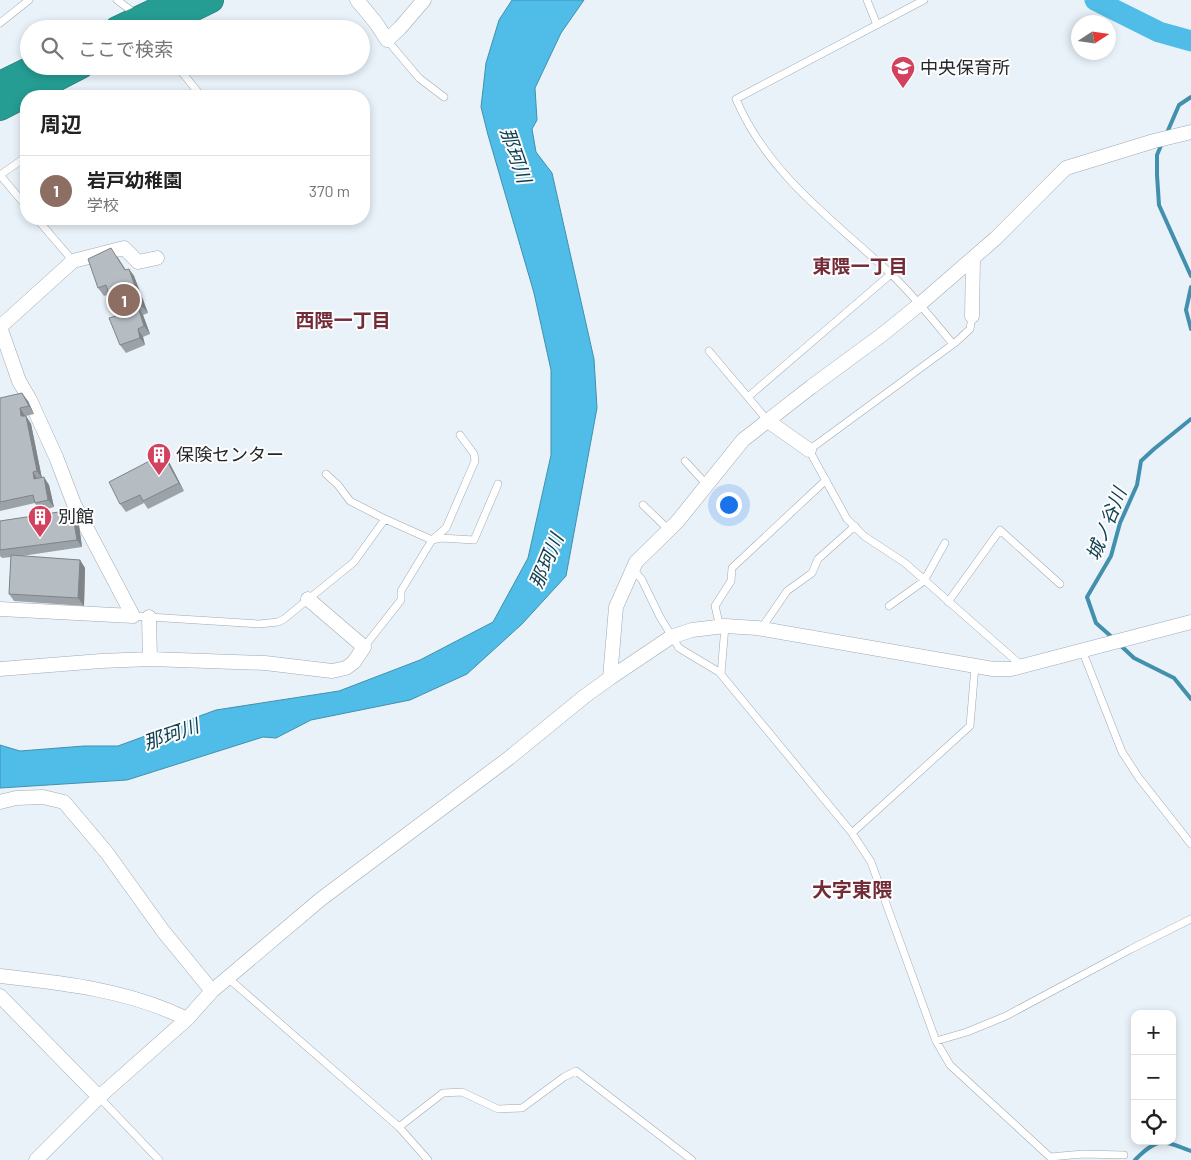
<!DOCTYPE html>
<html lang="ja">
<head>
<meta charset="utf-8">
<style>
	:root { --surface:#fff; --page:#f6f6f6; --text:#222; --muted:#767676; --line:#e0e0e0; --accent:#2563eb }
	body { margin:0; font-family:Barlow,"Noto Sans JP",sans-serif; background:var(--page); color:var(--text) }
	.controls { position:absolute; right:15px; bottom:15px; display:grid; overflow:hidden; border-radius:10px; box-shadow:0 2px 8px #0003 }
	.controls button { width:45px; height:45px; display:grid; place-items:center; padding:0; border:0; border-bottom:1px solid var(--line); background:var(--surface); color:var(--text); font:25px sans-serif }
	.compass { position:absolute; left:1071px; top:15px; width:45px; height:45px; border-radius:50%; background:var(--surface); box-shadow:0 2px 8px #0003; rotate:78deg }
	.you { position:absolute; left:728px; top:504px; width:18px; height:18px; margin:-12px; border:4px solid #fff; border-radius:50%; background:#1a73e8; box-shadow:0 0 0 8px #1a73e833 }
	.badge { display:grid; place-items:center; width:32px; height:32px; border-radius:50%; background:var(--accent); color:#fff; font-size:16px; font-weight:700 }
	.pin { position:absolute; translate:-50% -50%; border:2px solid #fff; box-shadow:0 1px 5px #0006 }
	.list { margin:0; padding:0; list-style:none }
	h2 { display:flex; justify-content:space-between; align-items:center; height:65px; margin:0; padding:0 20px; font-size:21px }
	h2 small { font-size:16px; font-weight:400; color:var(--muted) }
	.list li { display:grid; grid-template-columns:32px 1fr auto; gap:15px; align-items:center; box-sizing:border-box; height:70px; padding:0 20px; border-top:1px solid var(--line) }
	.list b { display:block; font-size:19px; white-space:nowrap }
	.list p { margin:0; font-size:16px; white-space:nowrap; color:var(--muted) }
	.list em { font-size:16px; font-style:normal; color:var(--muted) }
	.icon { flex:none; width:28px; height:28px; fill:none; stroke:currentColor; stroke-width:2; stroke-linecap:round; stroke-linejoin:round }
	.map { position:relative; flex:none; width:1191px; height:1160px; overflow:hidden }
	.search { position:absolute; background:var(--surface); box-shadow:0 2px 8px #0003; left:20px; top:20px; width:350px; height:55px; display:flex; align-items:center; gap:12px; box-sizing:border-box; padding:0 18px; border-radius:28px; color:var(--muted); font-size:19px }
	.panel { position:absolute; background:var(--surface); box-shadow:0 2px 8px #0003; left:20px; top:90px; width:350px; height:135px; border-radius:20px }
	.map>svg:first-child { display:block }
</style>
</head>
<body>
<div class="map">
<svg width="1191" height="1160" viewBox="0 0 1191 1160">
	<rect width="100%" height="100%" fill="#e9f2f9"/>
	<!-- water -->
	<path fill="#4fbde7" stroke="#4290ae" d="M512,0H584L561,33L535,88L537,120L532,129L536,152L552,173L594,359L597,408L566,576L522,624L467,674L410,700L311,720L276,738L263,737L127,780L0,788V745L20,751L84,746H118L216,710L339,691L420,660L493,622L528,558L551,455V370L534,293L488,135L481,107L486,63L499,20Z"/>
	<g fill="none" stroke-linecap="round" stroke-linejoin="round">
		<!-- stream -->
		<path stroke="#4290ae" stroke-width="4" d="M1166,135L1179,105L1191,97
			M1162,143L1157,155V175L1159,205L1191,276
			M1191,287L1186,310L1191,329
			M1114,639L1096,623L1087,597L1111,556L1120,523L1137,485L1141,461L1154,449L1191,419
			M1119,644L1134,658L1174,678L1191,699
			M1135,1160C1158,1137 1162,1140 1191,1151"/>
		<!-- river -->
		<path stroke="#4fbde7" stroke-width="21" d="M1095,0L1159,32L1191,41"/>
		<defs>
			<path id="lane" d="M117,0L137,15
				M867,0L877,25
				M924,0L736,99C768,175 834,220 892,275C914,296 933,320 953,344
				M0,23L29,0
				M387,40L419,78L444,97
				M177,66L201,96
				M0,175L26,206
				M0,175L26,157
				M37,219L73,261
				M972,316L970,329L956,342L809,450L847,519L864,536L905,563L1022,666
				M709,351L768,421
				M748,397L891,274
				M685,461L707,485
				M326,474L338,485L350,501L385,519
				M643,505L669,530
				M633,569L642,580L660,617L679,648L719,672L852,833L871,862L936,1041L950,1065L1050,1157L1083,1154L1124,1155
				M948,602L1000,530L1060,584
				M889,606L924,581L945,543
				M133,616L259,624L278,622L284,619L354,562L385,519L432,540L446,528L475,461L474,454L460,435
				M720,627L715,606L731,581L732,568L826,480
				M761,629L787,591L812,573L818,559L855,526
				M364,647L401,600V591L432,540L441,538L474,540L498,484
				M1082,650L1122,752L1139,778L1191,844
				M721,674L725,626
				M852,833L970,726L975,666
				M228,978L399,1127L428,1160
				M936,1041L967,1032L1006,1016L1131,949L1191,919
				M99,1097L159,1160
				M399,1127L443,1093L462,1092L498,1109L522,1108L564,1077L576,1071L692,1160"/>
			<path id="street" d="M357,0L376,23L387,40L400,28L424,0
				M972,316L973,258
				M0,327L19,381L30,400L56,457L74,504L133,616
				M0,327L73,261L124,248L138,262L157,258
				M768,421L809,450
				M0,609L133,616
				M149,617L150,659
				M0,669L101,661L150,659L265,663L332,671L346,668L354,662L364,647L308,599
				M610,678L671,637L692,630L725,626L757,628L993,669H1011L1191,622
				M0,802L16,798L43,797L64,802L107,853L163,931L212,991
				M0,976C63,983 129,990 187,1019
				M0,996L99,1097
				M36,1160L99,1097L187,1019L212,991L321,899L509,758L585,696L610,678L616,607L636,562L677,522L743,440L811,387L883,334L920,304L996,238L1066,168L1154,141L1191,132"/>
			<path id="highway" d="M162,24L211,0
				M117,29L178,0
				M0,84L37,66
				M0,108L81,66"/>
		</defs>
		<!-- lane casing -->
		<use href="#lane" stroke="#a1a9b0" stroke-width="8"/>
		<!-- street casing -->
		<use href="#street" stroke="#a1a9b0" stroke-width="15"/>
		<!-- highway casing -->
		<use href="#highway" stroke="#25746e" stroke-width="26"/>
		<!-- lane -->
		<use href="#lane" stroke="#fff" stroke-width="7"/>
		<!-- street -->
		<use href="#street" stroke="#fff" stroke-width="14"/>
		<!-- highway -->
		<use href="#highway" stroke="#259d93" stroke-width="25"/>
	</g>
	<!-- wall -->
	<path fill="#9ca3a8" d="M117,256L126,270L129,269L134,276L148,313L143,315L150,334L143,337L145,345L126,353L120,345L116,316L109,294L104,296L98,288Z
		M0,398L28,401L34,414L26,416L31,424L42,478L49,485L54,507L41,511L35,503L0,511Z
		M169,462L184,491L148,509L144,503L126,512L120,504Z
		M72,510L78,518L82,547L22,556L80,560L85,568L84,606L14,601L9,594L11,557L2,558L0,556V521Z"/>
	<!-- shaded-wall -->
	<path fill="#7f8488" d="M129,269L134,276L148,313L142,306Z
		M138,307L143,315L150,334L144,326Z
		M138,329L143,337L145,345L140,338Z
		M22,393L28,401L34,414L29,406Z
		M20,408L25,416H21Z
		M26,416L31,424L42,479L37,471Z
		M163,454L169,462L184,491L179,483Z
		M33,472L38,480L34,479Z
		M44,477L49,485L54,507L48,500Z
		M72,510L78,518L82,547L77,540Z
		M80,560L85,568L84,606L78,598Z"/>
	<!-- building -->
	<path fill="#b5bdc3" stroke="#7f8488" d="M111,248L125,270L129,269L142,306L138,307L144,326L138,329L140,338L120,345L109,318L116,316L106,285L98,288L88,259Z
		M22,393L29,406L20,408L21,416H26L37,471L33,472L34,479L44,477L48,500L35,503L33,495L0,502V398Z
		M163,454L179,483L143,501L140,495L120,504L109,482Z
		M72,510L77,540L0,550V521Z
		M11,555L80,560L78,598L9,594Z"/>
	<!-- icons -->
	<defs>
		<symbol id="school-pin" viewBox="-11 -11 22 30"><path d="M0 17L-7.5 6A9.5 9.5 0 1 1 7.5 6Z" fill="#d2425e" stroke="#fdfdfd"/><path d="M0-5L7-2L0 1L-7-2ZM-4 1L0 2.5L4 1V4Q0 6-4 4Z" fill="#fff"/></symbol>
		<symbol id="building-pin" viewBox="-11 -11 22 30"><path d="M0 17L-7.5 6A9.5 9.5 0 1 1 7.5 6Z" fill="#d2425e" stroke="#fdfdfd"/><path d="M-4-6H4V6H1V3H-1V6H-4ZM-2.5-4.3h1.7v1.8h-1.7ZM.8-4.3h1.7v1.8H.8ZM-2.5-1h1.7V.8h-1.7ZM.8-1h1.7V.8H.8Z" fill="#fff"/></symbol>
	</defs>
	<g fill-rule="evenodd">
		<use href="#school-pin" x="889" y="54" width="28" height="38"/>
		<use href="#building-pin" x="145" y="441" width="28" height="38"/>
		<use href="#building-pin" x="26" y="503" width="28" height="38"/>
	</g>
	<g text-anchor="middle" stroke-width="4" stroke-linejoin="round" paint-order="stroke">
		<!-- poi labels -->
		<g font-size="18" fill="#24272a" stroke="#fdfdfd" text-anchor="start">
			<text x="920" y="74">中央保育所</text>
			<text x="176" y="461">保険センター</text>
			<text x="58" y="523">別館</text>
		</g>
		<!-- water labels -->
		<g font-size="19" font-style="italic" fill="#124153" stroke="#fdfdfd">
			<text transform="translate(516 155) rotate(71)" y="7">那珂川</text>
			<text transform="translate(1106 524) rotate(-68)" y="7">城ノ谷川</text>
			<text transform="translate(546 561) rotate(-67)" y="7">那珂川</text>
			<text transform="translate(171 734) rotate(-19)" y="7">那珂川</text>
		</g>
		<!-- neighbourhood labels -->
		<g font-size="19" font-weight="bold" fill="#722b37" stroke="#fdfdfd">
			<text x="860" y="273">東隈一丁目</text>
			<text x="343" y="327">西隈一丁目</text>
		</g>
		<!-- quarter labels -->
		<g font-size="20" font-weight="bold" fill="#722b37" stroke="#fdfdfd">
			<text x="852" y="897">大字東隈</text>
		</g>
	</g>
</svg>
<div class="controls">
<button>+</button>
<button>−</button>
<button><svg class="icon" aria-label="locate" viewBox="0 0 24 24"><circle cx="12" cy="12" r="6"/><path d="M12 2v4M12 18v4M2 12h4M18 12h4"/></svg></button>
</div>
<svg class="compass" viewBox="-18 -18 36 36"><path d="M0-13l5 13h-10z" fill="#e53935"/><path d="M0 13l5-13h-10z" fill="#767676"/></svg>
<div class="you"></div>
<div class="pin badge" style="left:124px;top:300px;background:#8d6e63">1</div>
<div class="search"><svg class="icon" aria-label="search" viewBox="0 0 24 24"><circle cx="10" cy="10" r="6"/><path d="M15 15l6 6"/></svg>ここで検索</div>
<section class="panel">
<h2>周辺<small></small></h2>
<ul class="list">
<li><span class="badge" style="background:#8d6e63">1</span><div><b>岩戸幼稚園</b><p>学校</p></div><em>370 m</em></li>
</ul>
</section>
</div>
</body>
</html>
